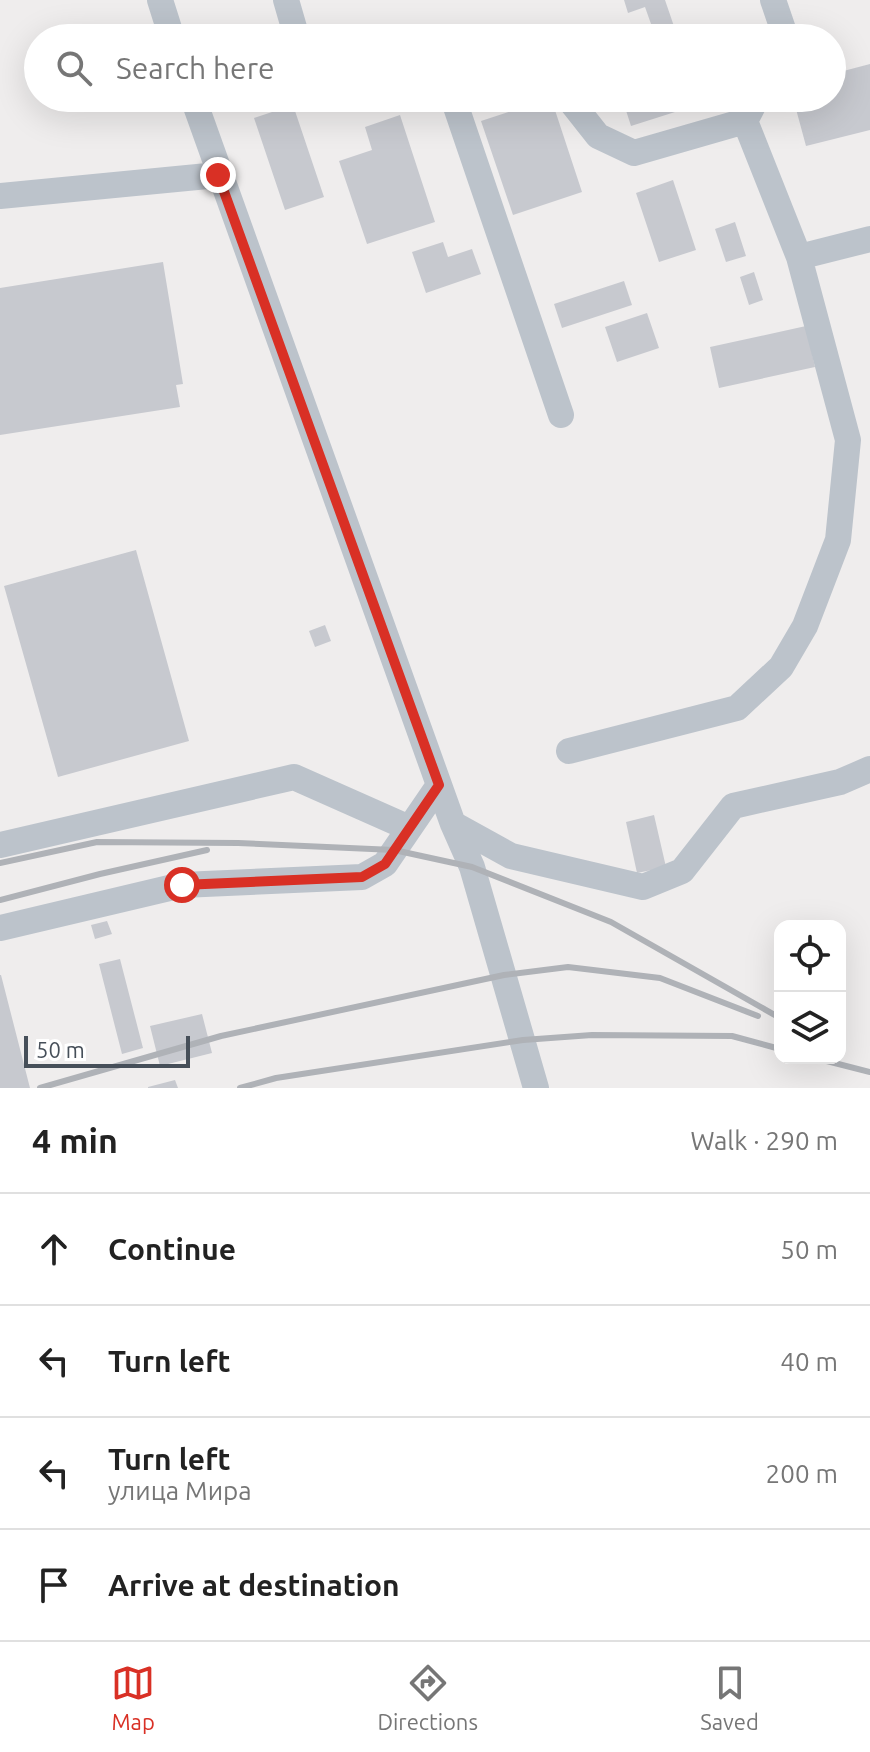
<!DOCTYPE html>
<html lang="en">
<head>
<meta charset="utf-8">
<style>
	:root { --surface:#fff; --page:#f2f2f2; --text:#222; --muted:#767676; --line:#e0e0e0; --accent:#d93025 }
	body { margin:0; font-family:Ubuntu,sans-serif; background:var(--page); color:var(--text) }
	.controls { position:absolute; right:24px; bottom:24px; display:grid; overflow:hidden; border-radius:16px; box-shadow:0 8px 32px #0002 }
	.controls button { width:72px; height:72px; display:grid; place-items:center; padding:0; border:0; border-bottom:2px solid var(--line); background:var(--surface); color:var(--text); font:40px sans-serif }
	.scale { position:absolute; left:24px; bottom:20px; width:166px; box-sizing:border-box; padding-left:8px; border:4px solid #464f59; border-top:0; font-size:22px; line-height:28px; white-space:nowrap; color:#464f59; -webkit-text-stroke:6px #fff; paint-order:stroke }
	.stop { position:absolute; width:24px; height:24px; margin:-18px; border:6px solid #d93025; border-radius:50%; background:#fff }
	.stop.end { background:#d93025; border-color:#fff; box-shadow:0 2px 8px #0008 }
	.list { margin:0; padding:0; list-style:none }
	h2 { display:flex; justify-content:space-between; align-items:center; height:104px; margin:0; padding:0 32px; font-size:34px }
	h2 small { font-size:26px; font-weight:400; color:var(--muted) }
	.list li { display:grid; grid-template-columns:52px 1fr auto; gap:24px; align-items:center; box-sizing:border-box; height:112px; padding:0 32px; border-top:2px solid var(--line) }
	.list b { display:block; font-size:30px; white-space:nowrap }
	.list p { margin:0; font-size:26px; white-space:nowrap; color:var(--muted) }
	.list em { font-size:26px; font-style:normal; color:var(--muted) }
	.icon { flex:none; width:44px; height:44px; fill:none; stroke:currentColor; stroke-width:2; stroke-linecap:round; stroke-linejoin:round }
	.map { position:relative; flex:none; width:870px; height:1088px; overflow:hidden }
	.search { position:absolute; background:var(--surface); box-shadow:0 8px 32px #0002; left:24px; right:24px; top:24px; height:88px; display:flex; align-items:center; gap:20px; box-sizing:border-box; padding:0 28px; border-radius:44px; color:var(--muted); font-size:30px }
	.sheet { height:552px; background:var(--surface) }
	nav { display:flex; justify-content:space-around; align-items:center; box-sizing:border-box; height:112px; border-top:2px solid var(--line); background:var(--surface); font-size:22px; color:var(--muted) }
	nav a { display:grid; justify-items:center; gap:4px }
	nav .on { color:var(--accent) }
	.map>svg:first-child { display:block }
</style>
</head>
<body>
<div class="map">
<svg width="870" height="1088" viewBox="0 0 870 1088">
	<rect width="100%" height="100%" fill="#efeded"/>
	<!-- building -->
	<path fill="#c7c9cf" d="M624,0H665L678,38H656L645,7L628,13Z
		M870,64V130L806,146L793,98H832V74Z
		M551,98L582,192L513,215L481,121Z
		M622,98H670L675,112L631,126Z
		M293,105L324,197L285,210L254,118Z
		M400,115L435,222L367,244L339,161L372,150L365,127Z
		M673,180L696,250L659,262L636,193Z
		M735,222L746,256L726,262L715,229Z
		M443,242L448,257L472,249L481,274L426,293L412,252Z
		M163,262L183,384L176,385L180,407L0,435V288Z
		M754,272L763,300L749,305L740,277Z
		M624,281L632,305L562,328L554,304Z
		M647,313L659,348L617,362L605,327Z
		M806,326L815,367L719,388L710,347Z
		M136,550L189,741L58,777L4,586Z
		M325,625L331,641L315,647L309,631Z
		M654,815L666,867L637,873L626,822Z
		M107,921L112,934L95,939L91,925Z
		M120,959L143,1048L122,1054L99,964Z
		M0,975H1L30,1088H0Z
		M202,1014L212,1053L160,1066L150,1026Z
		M175,1080L178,1088H148V1087Z"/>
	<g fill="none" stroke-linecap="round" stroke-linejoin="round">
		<!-- minor -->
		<path stroke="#bcc3cb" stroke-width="26" d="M160,0L172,38
			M286,0L297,38
			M773,0L786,38
			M193,98L453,824L472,867L536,1088
			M453,98L561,415
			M568,98L598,136L634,153L745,121L757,98
			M0,196L218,175
			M799,257L870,239
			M569,751L737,708L781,667L805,626L838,540L848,440L799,257L745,121
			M453,824L511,856L643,887L682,871L733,806L840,782L870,769
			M0,845L294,777L409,828
			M0,928L182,885L362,877L385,864L439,785"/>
		<!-- rail -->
		<path stroke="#afb2b7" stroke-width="6" d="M0,863L97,842L238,843L394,850L472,867L611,922L780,1018
			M0,900L100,874L207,850
			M815,1058L870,1072
			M40,1088L221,1036L504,975L568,967L660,978L758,1016
			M240,1088L276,1078L523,1040L592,1035L732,1036L780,1049"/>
	</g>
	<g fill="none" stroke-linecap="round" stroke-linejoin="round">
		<!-- route -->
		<path stroke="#d93025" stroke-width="10" d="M182,885L362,877L385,864L439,785L218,175"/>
	</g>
</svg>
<div class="controls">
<button><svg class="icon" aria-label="locate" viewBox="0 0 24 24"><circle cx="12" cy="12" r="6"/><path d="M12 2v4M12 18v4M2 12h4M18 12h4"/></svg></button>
<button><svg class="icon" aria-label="layers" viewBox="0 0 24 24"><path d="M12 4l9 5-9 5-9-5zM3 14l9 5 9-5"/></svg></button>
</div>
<div class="scale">50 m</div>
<div class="stop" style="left:182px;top:885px"></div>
<div class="stop end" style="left:218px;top:175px"></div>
<div class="search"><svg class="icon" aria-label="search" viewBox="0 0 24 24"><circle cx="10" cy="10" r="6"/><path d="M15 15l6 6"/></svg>Search here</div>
</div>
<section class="sheet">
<h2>4 min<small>Walk · 290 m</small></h2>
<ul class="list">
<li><svg class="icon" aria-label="ahead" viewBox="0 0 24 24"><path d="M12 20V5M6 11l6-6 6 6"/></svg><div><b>Continue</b></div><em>50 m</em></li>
<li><svg class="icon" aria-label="left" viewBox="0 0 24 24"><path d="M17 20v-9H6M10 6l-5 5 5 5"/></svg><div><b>Turn left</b></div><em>40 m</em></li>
<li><svg class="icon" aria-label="left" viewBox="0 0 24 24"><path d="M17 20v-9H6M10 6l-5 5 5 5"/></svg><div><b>Turn left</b><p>улица Мира</p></div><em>200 m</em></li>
<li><svg class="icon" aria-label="arrive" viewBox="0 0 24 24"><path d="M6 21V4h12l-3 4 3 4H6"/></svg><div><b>Arrive at destination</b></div></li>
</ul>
</section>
<nav>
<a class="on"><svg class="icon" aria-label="map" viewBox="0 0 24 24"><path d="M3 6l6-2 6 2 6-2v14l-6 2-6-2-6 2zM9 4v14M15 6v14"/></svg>Map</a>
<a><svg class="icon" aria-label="directions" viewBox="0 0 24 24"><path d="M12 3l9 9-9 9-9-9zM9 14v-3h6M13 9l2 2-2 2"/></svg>Directions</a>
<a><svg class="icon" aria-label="saved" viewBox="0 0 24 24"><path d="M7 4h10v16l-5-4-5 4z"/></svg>Saved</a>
</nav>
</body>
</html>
